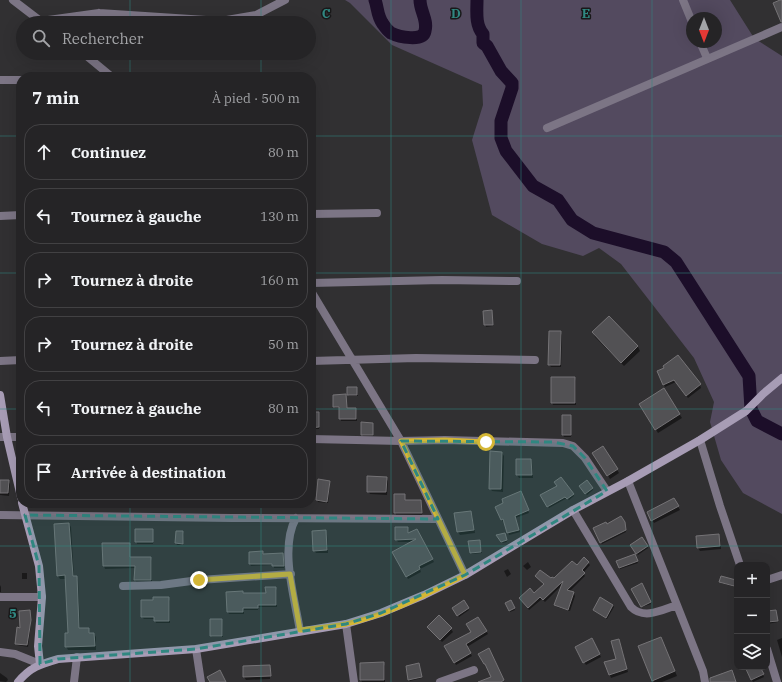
<!DOCTYPE html>
<html lang="fr">
<head>
<meta charset="utf-8">
<style>
	:root { --surface:#252426; --page:#313032; --text:#f1f3f6; --muted:#a3a4a7; --line:#424143 }
	body { margin:0; font-family:"IBM Plex Serif",serif; background:var(--page); color:var(--text) }
	.controls { position:absolute; right:12px; bottom:12px; display:grid; overflow:hidden; border-radius:8px; box-shadow:0 4px 16px #0002 }
	.controls button { width:36px; height:36px; display:grid; place-items:center; padding:0; border:0; border-bottom:1px solid var(--line); background:var(--surface); color:var(--text); font:20px sans-serif }
	.compass { position:absolute; left:686px; top:12px; width:36px; height:36px; border-radius:50%; background:var(--surface); box-shadow:0 4px 16px #0002; rotate:180deg }
	.stop { position:absolute; width:12px; height:12px; margin:-9px; border:3px solid #d4b635; border-radius:50%; background:#fff }
	.stop.end { background:#d4b635; border-color:#fff; box-shadow:0 1px 4px #0008 }
	.list { margin:0; padding:0; list-style:none }
	h2 { display:flex; justify-content:space-between; align-items:center; height:52px; margin:0; padding:0 16px; font-size:17px }
	h2 small { font-size:13px; font-weight:400; color:var(--muted) }
	.list li { display:grid; grid-template-columns:26px 1fr auto; gap:12px; align-items:center; box-sizing:border-box; height:56px; margin:0 8px 8px; padding:0 8px; border:1px solid var(--line); border-radius:16px }
	.list b { display:block; font-size:15px; white-space:nowrap }
	.list em { font-size:13px; font-style:normal; color:var(--muted) }
	.icon { flex:none; width:22px; height:22px; fill:none; stroke:currentColor; stroke-width:2; stroke-linecap:round; stroke-linejoin:round }
	.map { position:relative; flex:none; width:782px; height:682px; overflow:hidden }
	.search { position:absolute; background:var(--surface); box-shadow:0 4px 16px #0002; left:16px; top:16px; width:300px; height:44px; display:flex; align-items:center; gap:10px; box-sizing:border-box; padding:0 14px; border-radius:22px; color:var(--muted); font-size:15px }
	.panel { position:absolute; background:var(--surface); box-shadow:0 4px 16px #0002; left:16px; top:72px; width:300px; height:436px; border-radius:16px }
	.map>svg:first-child { display:block }
</style>
</head>
<body>
<div class="map">
<svg width="782" height="682" viewBox="0 0 782 682">
	<rect width="100%" height="100%" fill="#313032"/>
	<!-- green -->
	<path fill="#534a5f" fill-rule="evenodd" d="M345,0H730L754,38L782,56V514L743,493L721,460L710,422L714,402L694,358L621,264L599,248L583,256L542,244L492,215L472,140L483,105L482,85L392,45L350,3ZM692,18H716V42H692Z"/>
	<!-- shadow -->
	<path fill="#0007" d="M491,311L493,326L486,327L484,312Z
		M609,317L638,347L640,351L624,366L595,337L593,332Z
		M560,332L562,335L561,367H551L549,364Z
		M658,372L700,385L701,388L688,398L676,382L665,387Z
		M575,378L576,381V405H553L552,402Z
		M356,388L358,396H349L348,394Z
		M664,390L682,418L658,433L640,404Z
		M346,396L347,409H356L357,421H341L340,408H335L334,406Z
		M311,413H318L319,415V429H311Z
		M563,416H570L571,418V437H564L563,435Z
		M372,424L373,436H363L362,434Z
		M603,447L619,473L610,479L594,453Z
		M502,453L504,456L503,492L492,491L490,488Z
		M517,460H531L532,463L533,478H519L517,475Z
		M386,478L388,481L387,495L370,494L368,491Z
		M0,481H8L10,484L9,496L0,495Z
		M319,481L329,482L330,483L328,503L318,502L317,500Z
		M581,488H592L593,490L587,495Z
		M573,494L574,496L569,500L567,498L549,508L541,495Z
		M395,495H404L405,502L421,501L422,515H396Z
		M522,495L529,513L515,518L520,532L509,535L505,521L503,522L496,508Z
		M674,499L680,510L654,523L648,513Z
		M471,512L472,515L475,533L460,535L458,532L455,514Z
		M69,524L71,527L74,577H76L78,580L80,629H88L90,634H94L96,637V650H68L66,646L69,634L67,579H60L58,576Z
		M607,525H625L626,532L602,544L594,528Z
		M408,528L409,534L417,530L434,562L420,569L421,572L408,579L394,553L413,542H398L396,539Z
		M136,530L153,531V544H137Z
		M325,531L327,534L328,553H316L314,550Z
		M177,532H183L184,534L183,545H177L176,543Z
		M718,535L720,538L721,549L700,551L698,548L697,537Z
		M498,536H506L507,542L503,543Z
		M642,538L648,548L638,555L631,546Z
		M479,541L482,553L472,554L471,553Z
		M129,544L131,547V558H151L152,561V582L137,583L135,580V568L105,569L104,566Z
		M263,552L264,555L282,554L284,568H274V565L251,566L250,564Z
		M636,557L638,563L620,569L619,567Z
		M528,562L531,567L527,570L523,566Z
		M588,563L590,565L583,573L585,576L569,592L574,593L575,596L570,611L557,607L555,604L562,585L545,602L542,599L529,610L522,600L534,595L545,585L536,576L554,580L577,566Z
		M508,569L511,574L507,577L504,571Z
		M22,573H27V579H22Z
		M735,581L736,582L735,587L721,583L720,582Z
		M0,585L1,587V592H0Z
		M642,585L651,604L642,607L632,590Z
		M275,588L277,590V607H258V610H244V614H229L228,612L243,594H267Z
		M168,598L170,601V623H156L155,619H144L142,617L154,601Z
		M511,601L515,610L510,612L506,603Z
		M463,602L469,610L459,617L453,608Z
		M613,605L614,607L607,619L594,610Z
		M29,611L31,623L28,647L17,645L16,644Z
		M767,612L776,613L778,622L767,624Z
		M478,618L488,634L467,647L472,656L456,665L446,647L472,632Z
		M222,620L223,637H212L211,635Z
		M428,627L451,629L453,632L442,642Z
		M782,638V657L777,640Z
		M592,640L601,657L586,665L576,647Z
		M663,642L677,676L662,682H654L639,647Z
		M620,643L628,672L611,678L606,663L617,659Z
		M383,663L385,666V682H362L361,680Z
		M419,665L422,678L410,681L409,679Z
		M270,666L271,668H270V679L246,680L244,677Z
		M746,667H760L764,677L753,682Z
		M0,673L7,678L8,680L6,682L0,681Z"/>
	<g fill="none" stroke-linecap="round" stroke-linejoin="round">
		<!-- river -->
		<path stroke="#1c0e29" stroke-width="13" d="M375,0C378,8 377,16 383,24C385,27 388,31 391,33C399,37 423,42 425,31C428,20 420,11 420,0
			M477,0C477,11 475,25 483,34V43L487,46L501,71L512,83V88L501,121V138L506,151L533,186L558,200L572,220L593,233L664,252L676,262L749,376L751,409L757,421L782,434"/>
	</g>
	<!-- building -->
	<path fill="#525154" stroke="#757376" d="M780,0H782V22H781L773,3Z
		M492,310L493,325H484L483,311Z
		M609,316L638,346L621,363L592,332Z
		M549,331H561L560,365H548Z
		M678,355L701,384L686,396L674,380L663,385L657,371L664,368L663,366Z
		M551,377H575V403H551Z
		M347,387H357V395H347Z
		M664,388L680,414L655,430L639,404Z
		M346,394L347,408H356V419H339V407H333V395Z
		M311,412H319V427L311,428Z
		M562,415H571V435H562Z
		M361,422L373,423V435H361Z
		M603,446L618,469L607,476L592,453Z
		M490,451L502,452L501,489H489Z
		M516,459H531L532,475H516Z
		M367,476L387,477L386,492H367Z
		M561,477L574,494L567,499L565,497L547,507L540,495L557,486L554,482Z
		M318,479L330,481L327,502L316,500Z
		M0,480H9L8,493H0Z
		M587,480L593,488L585,494L579,486Z
		M521,491L529,510L515,516L519,530L507,533L503,519L501,520L495,507L503,503L502,499Z
		M394,494H405V500H421L422,513H394Z
		M674,498L679,506L651,521L647,512Z
		M471,511L474,530L457,532L454,513Z
		M621,516L625,522L626,530L600,543L593,528L606,522L607,524Z
		M69,523L73,576H77L79,628H89V633H94L95,646L65,647V633H68L65,575L57,576L54,524Z
		M395,527H408V533L417,529L433,559L419,566L420,569L406,577L392,552L416,539L395,540Z
		M135,529H153V542H135Z
		M326,530L327,550L313,551L312,531Z
		M176,531H183V544L175,543Z
		M505,533L507,540L501,542L496,535Z
		M719,534L720,546L697,548L696,536Z
		M642,537L648,546L636,554L630,545Z
		M480,540L481,552L470,553L468,541Z
		M102,543H130V557H151V580H134L135,566H103Z
		M263,551V554L283,553L284,566H272V564H249V552Z
		M635,554L638,561L619,568L616,561Z
		M584,557L589,562L582,570L585,573L567,590L574,592L568,610L554,605L563,581L543,600L540,597L528,608L519,598L530,588L534,593L544,584L535,576L540,570L551,578L552,577L554,578L572,561L577,565Z
		M721,576L736,580L734,586L719,582Z
		M642,583L651,602L641,607L631,589Z
		M265,587H276V605H258V608H243V612H227L226,592L243,591V593H266Z
		M153,597H169V621H154V617H141V600H153Z
		M600,597L613,605L606,618L593,610Z
		M464,600L469,608L457,616L452,608Z
		M511,600L515,608L509,611L505,603Z
		M30,610L31,620L27,645L15,644L17,627L20,628L19,611Z
		M776,610L778,621L767,622V611Z
		M439,615L452,628L440,640L427,627Z
		M478,617L487,631L466,644L471,653L454,663L444,646L471,632L466,624Z
		M210,619H222V636H210Z
		M661,637L675,671L652,681L638,646Z
		M592,638L600,654L583,663L575,647Z
		M619,639L627,669L609,675L604,662L616,659L611,641Z
		M489,648L504,680L501,682H478L491,677L485,664H484L478,654Z
		M384,662V680H360V663Z
		M419,663L422,677L408,680L406,666Z
		M270,665L271,676L243,677V666Z
		M745,667H760L764,674L751,680Z
		M220,670L226,682H210L207,677Z
		M732,670L736,682H710V678Z"/>
	<g fill="none" stroke-linecap="round" stroke-linejoin="round">
		<!-- street -->
		<path stroke="#7c7585" stroke-width="8" d="M13,0L43,23
			M683,0L692,22
			M41,21L99,13L221,21L256,15L285,0
			M92,23L99,13
			M700,42L707,58
			M83,53L112,77
			M0,80H21
			M547,128L782,27
			M311,214L377,213
			M0,216L21,215
			M311,283L442,280L517,281
			M311,291L401,441L465,575
			M0,361L21,360
			M311,361L416,358L535,360
			M0,437H21
			M311,439L401,441L445,440L563,443L573,446L585,458L607,491
			M700,440L720,506L740,565
			M628,481L703,671L705,682
			M573,510L631,607C644,620 662,610 677,605
			M0,515L231,518L438,519
			M296,518C279,548 295,599 300,631
			M767,580L782,575
			M123,586L161,585L199,580L291,574
			M0,597H42
			M346,624L354,682
			M196,649L201,682
			M767,649L777,682
			M0,652L15,654L40,664
			M74,682L77,657
			M440,682L474,670"/>
		<!-- secondary -->
		<path stroke="#a79cb5" stroke-width="8" d="M0,395L7,437L21,497
			M22,503L39,566L42,597L38,646L40,664
			M18,682C30,667 41,664 58,659L196,649L346,624L381,613L424,595L465,575L573,510L628,481L700,440L746,411L763,394L782,378"/>
	</g>
	<g fill="none" stroke-linecap="round" stroke-linejoin="round">
		<!-- route -->
		<path stroke="#d4b635" stroke-width="5" d="M199,580L290,574L300,630C315,628 331,627 346,624C388,615 427,594 465,575L401,441L445,440L486,442"/>
	</g>
	<!-- marked area -->
	<path fill="#308781" fill-opacity="0.2" stroke="#308781" stroke-width="3" stroke-dasharray="8 5" stroke-linejoin="round" d="M401,441L553,442L573,446L585,458L607,491L465,575L381,613L346,624L196,649L58,659L40,664L39,566L25,515L438,519Z"/>
	<!-- grid -->
	<path fill="none" stroke="#308781" stroke-width="1" stroke-opacity="0.55" d="M130,0V23M261,0V23M391,0V682M521,0V682M652,0V682M130,53V77M261,53V77M0,136H21M311,136H782M0,273H21M311,273H782M0,409H21M311,409H782M130,503V682M261,503V682M0,546H782"/>
	<g font-size="13" text-anchor="middle" font-weight="bold" fill="#308781" stroke="#191819" stroke-width="3" stroke-linejoin="round" paint-order="stroke">
		<text x="326" y="18">C</text>
		<text x="456" y="18">D</text>
		<text x="586" y="18">E</text>
		<text x="13" y="618">5</text>
	</g>
</svg>
<div class="controls">
<button>+</button>
<button>−</button>
<button><svg class="icon" aria-label="layers" viewBox="0 0 24 24"><path d="M12 4l9 5-9 5-9-5zM3 14l9 5 9-5"/></svg></button>
</div>
<svg class="compass" viewBox="-18 -18 36 36"><path d="M0-13l5 13h-10z" fill="#e53935"/><path d="M0 13l5-13h-10z" fill="#a3a4a7"/></svg>
<div class="stop" style="left:486px;top:442px"></div>
<div class="stop end" style="left:199px;top:580px"></div>
<div class="search"><svg class="icon" aria-label="search" viewBox="0 0 24 24"><circle cx="10" cy="10" r="6"/><path d="M15 15l6 6"/></svg>Rechercher</div>
<section class="panel">
<h2>7 min<small>À pied · 500 m</small></h2>
<ul class="list">
<li><svg class="icon" aria-label="ahead" viewBox="0 0 24 24"><path d="M12 20V5M6 11l6-6 6 6"/></svg><div><b>Continuez</b></div><em>80 m</em></li>
<li><svg class="icon" aria-label="left" viewBox="0 0 24 24"><path d="M17 20v-9H6M10 6l-5 5 5 5"/></svg><div><b>Tournez à gauche</b></div><em>130 m</em></li>
<li><svg class="icon" aria-label="right" viewBox="0 0 24 24"><path d="M7 20v-9h11M14 6l5 5-5 5"/></svg><div><b>Tournez à droite</b></div><em>160 m</em></li>
<li><svg class="icon" aria-label="right" viewBox="0 0 24 24"><path d="M7 20v-9h11M14 6l5 5-5 5"/></svg><div><b>Tournez à droite</b></div><em>50 m</em></li>
<li><svg class="icon" aria-label="left" viewBox="0 0 24 24"><path d="M17 20v-9H6M10 6l-5 5 5 5"/></svg><div><b>Tournez à gauche</b></div><em>80 m</em></li>
<li><svg class="icon" aria-label="arrive" viewBox="0 0 24 24"><path d="M6 21V4h12l-3 4 3 4H6"/></svg><div><b>Arrivée à destination</b></div></li>
</ul>
</section>
</div>
</body>
</html>
